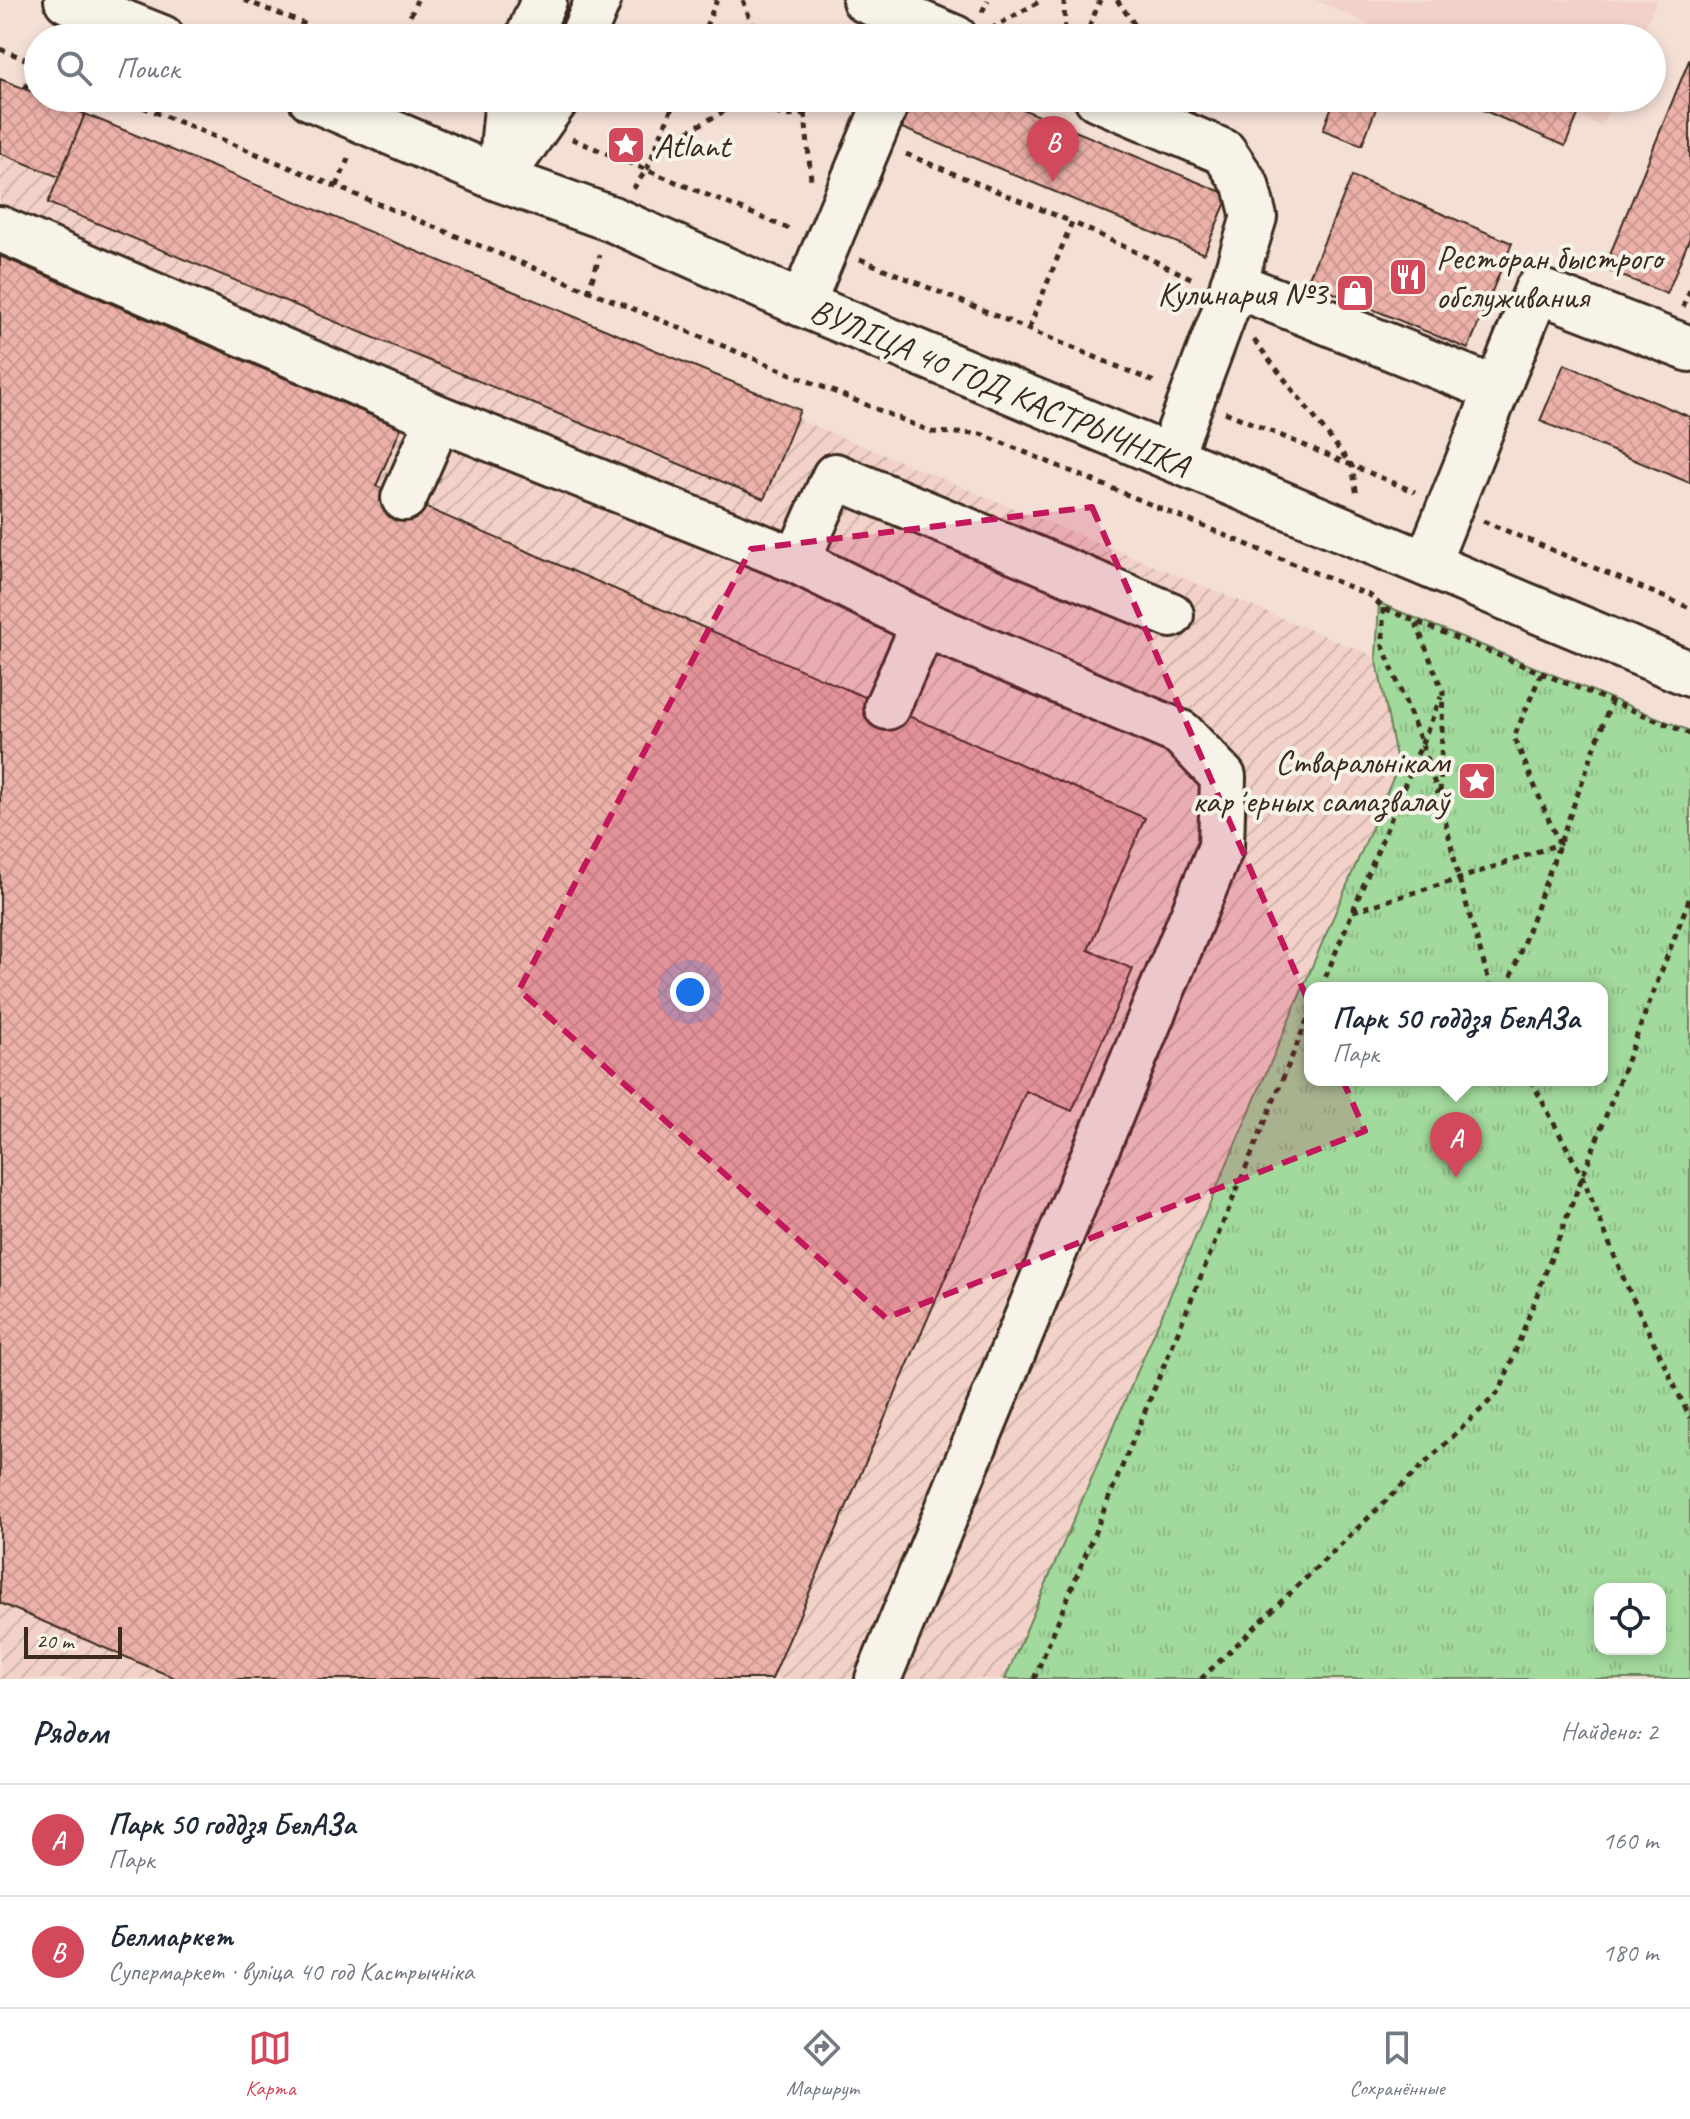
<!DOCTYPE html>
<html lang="ru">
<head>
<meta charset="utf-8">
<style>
	:root { --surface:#fff; --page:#f6f6f7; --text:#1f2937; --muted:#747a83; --line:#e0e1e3; --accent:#d1495b }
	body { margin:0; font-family:Caveat,sans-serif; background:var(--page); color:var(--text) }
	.controls { position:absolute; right:24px; bottom:24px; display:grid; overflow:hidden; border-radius:16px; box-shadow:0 4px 12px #0003 }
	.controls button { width:72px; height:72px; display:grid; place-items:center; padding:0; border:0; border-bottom:2px solid var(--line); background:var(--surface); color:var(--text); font:40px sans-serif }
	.scale { position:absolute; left:24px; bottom:20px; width:98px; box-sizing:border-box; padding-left:8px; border:4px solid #3b2a1e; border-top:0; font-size:22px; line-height:28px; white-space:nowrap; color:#3b2a1e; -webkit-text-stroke:6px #f7f3e8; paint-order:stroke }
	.you { position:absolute; left:690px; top:992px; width:28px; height:28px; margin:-20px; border:6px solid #fff; border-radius:50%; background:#1a73e8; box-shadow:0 0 0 12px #1a73e833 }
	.badge { display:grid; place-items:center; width:52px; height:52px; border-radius:50%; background:var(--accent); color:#fff; font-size:26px; font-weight:700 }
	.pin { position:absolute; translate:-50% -66px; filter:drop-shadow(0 2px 4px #0008) }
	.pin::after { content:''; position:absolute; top:42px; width:28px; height:24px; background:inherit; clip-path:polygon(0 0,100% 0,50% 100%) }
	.popup { position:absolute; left:1304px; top:982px; width:304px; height:104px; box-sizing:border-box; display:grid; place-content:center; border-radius:16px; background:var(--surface); filter:drop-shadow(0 2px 6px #0005); font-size:26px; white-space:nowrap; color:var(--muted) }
	.popup b { font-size:30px; color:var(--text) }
	.popup::after { content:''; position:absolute; left:50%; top:100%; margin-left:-16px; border:16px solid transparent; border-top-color:var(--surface) }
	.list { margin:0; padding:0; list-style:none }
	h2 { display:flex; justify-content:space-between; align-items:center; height:104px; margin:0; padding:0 32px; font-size:34px }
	h2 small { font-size:26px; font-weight:400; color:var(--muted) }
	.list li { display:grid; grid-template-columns:52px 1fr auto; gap:24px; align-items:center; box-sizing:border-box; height:112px; padding:0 32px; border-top:2px solid var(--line) }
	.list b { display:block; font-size:30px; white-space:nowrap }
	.list p { margin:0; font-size:26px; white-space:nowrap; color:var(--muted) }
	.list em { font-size:26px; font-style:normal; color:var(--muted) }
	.icon { flex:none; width:44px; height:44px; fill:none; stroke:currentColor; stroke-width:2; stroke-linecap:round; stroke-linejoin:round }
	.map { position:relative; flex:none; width:1690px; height:1679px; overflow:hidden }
	.search { position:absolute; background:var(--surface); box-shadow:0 4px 12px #0003; left:24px; right:24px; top:24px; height:88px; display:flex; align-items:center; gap:20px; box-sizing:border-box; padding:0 28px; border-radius:44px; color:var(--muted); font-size:30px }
	.sheet { height:328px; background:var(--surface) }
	nav { display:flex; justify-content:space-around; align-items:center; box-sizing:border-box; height:112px; border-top:2px solid var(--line); background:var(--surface); font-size:22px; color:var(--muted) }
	nav a { display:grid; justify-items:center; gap:4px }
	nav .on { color:var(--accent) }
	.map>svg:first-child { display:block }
</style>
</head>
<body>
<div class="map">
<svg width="1690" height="1679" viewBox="0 0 1690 1679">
	<defs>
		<pattern id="industrial-furrows" width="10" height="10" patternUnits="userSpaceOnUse" patternTransform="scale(2)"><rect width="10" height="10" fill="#f2d1c8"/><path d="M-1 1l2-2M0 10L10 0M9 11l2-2" fill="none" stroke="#d0b4ab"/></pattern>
		<pattern id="grass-tufts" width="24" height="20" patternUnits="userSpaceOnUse" patternTransform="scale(2)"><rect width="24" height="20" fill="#a2d99c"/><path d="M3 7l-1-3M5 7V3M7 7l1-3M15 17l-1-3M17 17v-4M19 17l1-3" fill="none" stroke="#8cba86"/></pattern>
		<pattern id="building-cross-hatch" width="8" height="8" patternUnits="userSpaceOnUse" patternTransform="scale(2)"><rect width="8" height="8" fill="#ecb1a9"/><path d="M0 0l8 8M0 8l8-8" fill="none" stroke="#cb9891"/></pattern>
	</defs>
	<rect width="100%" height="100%" fill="#f4dfd5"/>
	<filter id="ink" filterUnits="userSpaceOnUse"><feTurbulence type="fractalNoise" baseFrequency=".0125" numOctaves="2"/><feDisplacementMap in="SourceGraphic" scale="16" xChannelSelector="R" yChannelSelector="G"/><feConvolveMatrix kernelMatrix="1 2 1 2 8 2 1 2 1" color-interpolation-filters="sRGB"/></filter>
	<g filter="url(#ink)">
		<!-- built -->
		<path fill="#f2d1c8" d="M1315,0H1657L1640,38H1400Z
			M1538,98H1614L1601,126Z"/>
		<!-- industrial -->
		<path fill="url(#industrial-furrows)" d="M0,79L38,94V98H47L800,410L797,419L1376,657L1398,767L1005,1679H0Z"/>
		<!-- grass -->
		<path fill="url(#grass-tufts)" stroke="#6e825d" stroke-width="2" fill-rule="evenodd" d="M1379,603L1690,731V1679H1005L1398,767L1376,657ZM1310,988H1602V1080H1310ZM1600,1589H1660V1649H1600Z"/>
		<!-- building -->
		<path fill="url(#building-cross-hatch)" stroke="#3b2a1e" stroke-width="2" d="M1690,58V237L1667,294L1604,269Z
			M0,79L38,94V98H47L85,114L59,177L0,153Z
			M914,98H996L1229,195L1204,254L902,128Z
			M1335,98H1380L1362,145L1323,130Z
			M1456,98H1538L1578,115L1565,146Z
			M85,114L800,410L764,499L48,203Z
			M1352,176L1512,243L1468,349L1307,282Z
			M0,256L401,428L376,486L1145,818L1088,950L1133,969L1072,1111L1026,1091L772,1679H177L0,1603Z
			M1564,364L1690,417V483L1540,421Z"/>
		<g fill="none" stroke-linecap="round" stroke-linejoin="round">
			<defs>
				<path id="minor" d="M865,0L955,38
					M1097,98L1224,152L1246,185L1254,217L1227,305L1170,457
					M0,229L439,418L797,561L924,624L1181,733L1223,777L1221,847L878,1679
					M1233,284L1497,390
					M802,304L888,98
					M404,498L439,418
					M797,561L835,476L1171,615
					M1427,564L1537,290L1690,349
					M887,707L924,624"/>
				<path id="major" d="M67,0L162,38
					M528,38L544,0
					M582,38L598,0
					M311,98L500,179L612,219L802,304L1690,674
					M500,179L557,98
					M500,179L508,98"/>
			</defs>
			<!-- minor casing -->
			<use href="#minor" stroke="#3b2a1e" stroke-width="50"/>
			<!-- major casing -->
			<use href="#major" stroke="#3b2a1e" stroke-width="50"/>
			<!-- path -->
			<path stroke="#3b2a1e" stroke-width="5" stroke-dasharray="6 6" stroke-linecap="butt" d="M244,0L340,38
				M743,0L757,38
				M1064,0L1065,38
				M1117,0L1144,38
				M982,12L988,0
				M991,29L1042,0
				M401,38L417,0
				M701,38L717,0
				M1085,38L1100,0
				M0,49L38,64
				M25,89L35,63
				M121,98L932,432L981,434L1371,596L1383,608L1690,734
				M757,98C775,120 804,123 821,98
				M805,113L811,180
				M572,139L792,230
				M656,149L748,98
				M906,154L1072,222
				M337,186L350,154
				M633,189L647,169L676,98
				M860,259L1157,383
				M588,292L600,255
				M1683,307L1690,290
				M1029,328L1072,222L1195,280
				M1254,340L1352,466L1357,496
				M1225,412L1415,492
				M1483,521L1690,608
				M1383,608V646L1422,744L1438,794
				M1416,623L1443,692L1440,798L1459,879L1491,988
				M1353,911L1459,879L1559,844L1514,737L1541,674
				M1321,988L1441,697
				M1507,988L1612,700
				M1531,1080L1582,1176L1625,1282L1690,1418
				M1034,1679L1310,1013
				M1201,1679L1500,1391L1690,897"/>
			<!-- minor -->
			<use href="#minor" stroke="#f7f3e8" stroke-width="44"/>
			<!-- major -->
			<use href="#major" stroke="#f7f3e8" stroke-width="44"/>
		</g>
	</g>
	<!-- marked area -->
	<path fill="#c2185b" fill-opacity="0.2" stroke="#c2185b" stroke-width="6" stroke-dasharray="16 10" stroke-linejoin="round" d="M1092,507L1365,1131L886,1318L519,990L751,549Z"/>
	<!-- icons -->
	<defs>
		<symbol id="sight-square" viewBox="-11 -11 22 22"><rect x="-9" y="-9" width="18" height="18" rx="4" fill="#d1495b" stroke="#f7f3e8"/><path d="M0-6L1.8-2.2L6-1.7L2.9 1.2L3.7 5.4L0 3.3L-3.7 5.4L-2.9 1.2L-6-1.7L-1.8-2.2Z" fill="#fff"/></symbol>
		<symbol id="restaurant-square" viewBox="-11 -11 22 22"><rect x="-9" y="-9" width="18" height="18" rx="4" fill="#d1495b" stroke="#f7f3e8"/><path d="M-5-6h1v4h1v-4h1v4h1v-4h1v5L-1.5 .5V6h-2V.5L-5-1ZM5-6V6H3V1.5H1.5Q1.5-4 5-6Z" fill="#fff"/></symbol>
		<symbol id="shop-square" viewBox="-11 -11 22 22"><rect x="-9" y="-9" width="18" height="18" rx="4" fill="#d1495b" stroke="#f7f3e8"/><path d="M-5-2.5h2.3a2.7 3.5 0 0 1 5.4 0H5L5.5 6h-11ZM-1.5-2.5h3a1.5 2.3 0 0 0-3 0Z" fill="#fff"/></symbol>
	</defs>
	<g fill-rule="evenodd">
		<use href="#sight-square" x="604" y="123" width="44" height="44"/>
		<use href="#restaurant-square" x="1386" y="255" width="44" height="44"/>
		<use href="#shop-square" x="1333" y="271" width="44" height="44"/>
		<use href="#sight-square" x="1455" y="759" width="44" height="44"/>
	</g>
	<g text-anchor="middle" stroke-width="8" stroke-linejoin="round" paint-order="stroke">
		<!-- poi labels -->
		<g font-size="34" fill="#3b2a1e" stroke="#f7f3e8" text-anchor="start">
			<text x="654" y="157">Atlant</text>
			<text x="1436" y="269">Ресторан быстрого<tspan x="1436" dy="39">обслуживания</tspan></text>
			<text x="1327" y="305" text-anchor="end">Кулинария №3</text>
			<text x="1449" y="773" text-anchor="end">Стваральнікам<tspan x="1449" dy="39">карʼерных самазвалаў</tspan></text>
		</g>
		<!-- street labels -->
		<g font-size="34" fill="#3b2a1e" stroke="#f7f3e8">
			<text transform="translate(1000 387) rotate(23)" y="12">ВУЛІЦА 40 ГОД КАСТРЫЧНІКА</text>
		</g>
	</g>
</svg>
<div class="controls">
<button><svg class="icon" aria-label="locate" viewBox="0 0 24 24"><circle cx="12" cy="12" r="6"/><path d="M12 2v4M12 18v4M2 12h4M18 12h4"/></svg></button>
</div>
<div class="scale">20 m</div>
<div class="you"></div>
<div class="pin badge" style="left:1456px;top:1178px">A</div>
<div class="popup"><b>Парк 50 годдзя БелАЗа</b>Парк</div>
<div class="pin badge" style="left:1053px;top:182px">B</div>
<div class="search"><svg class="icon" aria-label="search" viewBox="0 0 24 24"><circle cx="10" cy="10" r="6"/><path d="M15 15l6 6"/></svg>Поиск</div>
</div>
<section class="sheet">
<h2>Рядом<small>Найдено: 2</small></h2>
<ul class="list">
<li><span class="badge">A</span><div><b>Парк 50 годдзя БелАЗа</b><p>Парк</p></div><em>160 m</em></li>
<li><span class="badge">B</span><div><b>Белмаркет</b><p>Супермаркет · вуліца 40 год Кастрычніка</p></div><em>180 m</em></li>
</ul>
</section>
<nav>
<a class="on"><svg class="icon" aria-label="map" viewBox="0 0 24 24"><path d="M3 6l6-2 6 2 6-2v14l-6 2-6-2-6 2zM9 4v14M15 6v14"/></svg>Карта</a>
<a><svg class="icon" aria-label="directions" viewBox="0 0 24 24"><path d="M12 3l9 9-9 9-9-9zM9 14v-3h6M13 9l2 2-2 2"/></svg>Маршрут</a>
<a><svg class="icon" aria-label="saved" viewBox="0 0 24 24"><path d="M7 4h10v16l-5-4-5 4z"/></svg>Сохранённые</a>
</nav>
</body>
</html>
